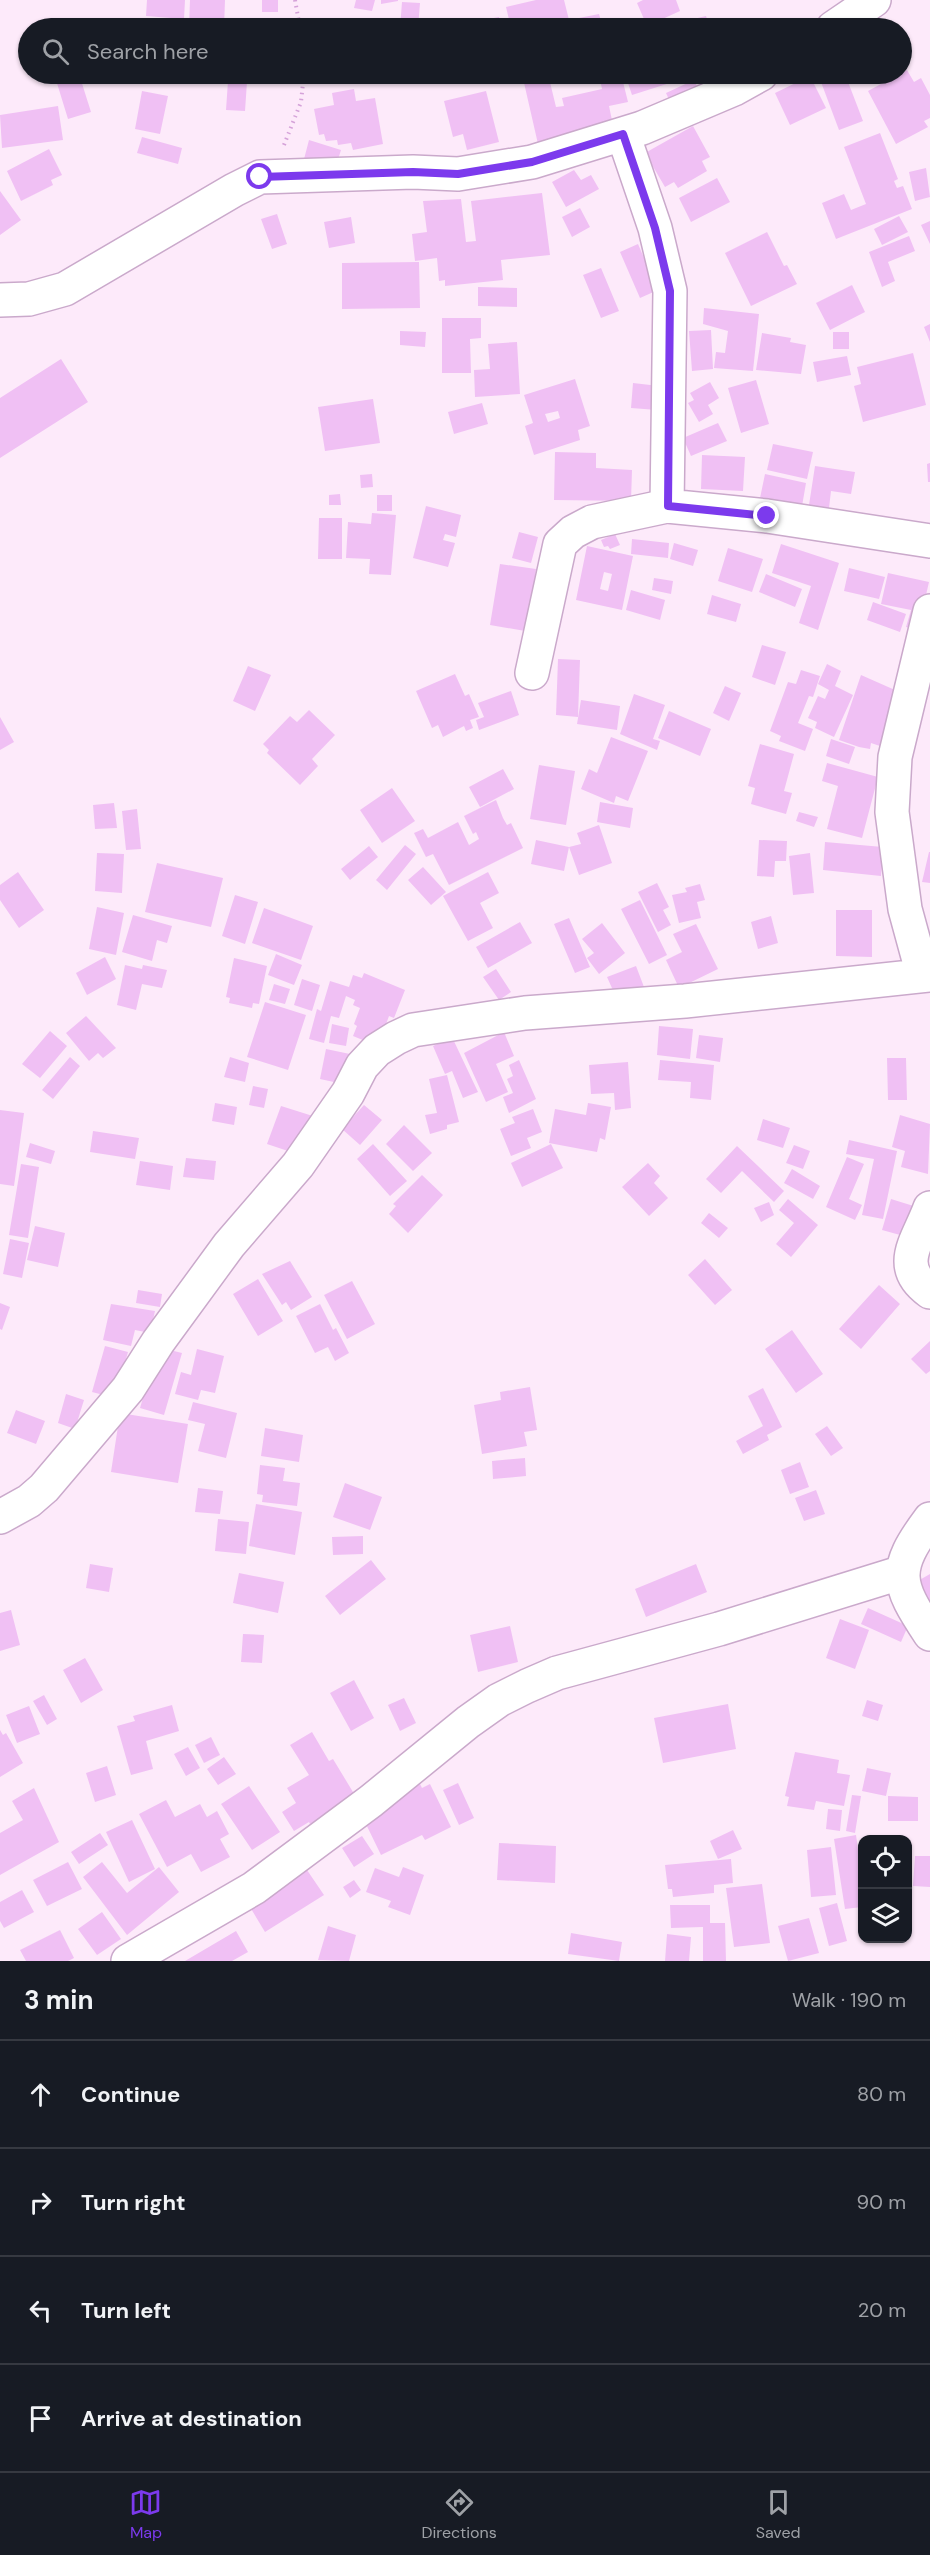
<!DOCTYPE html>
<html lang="en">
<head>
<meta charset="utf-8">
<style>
	:root { --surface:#171b24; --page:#242831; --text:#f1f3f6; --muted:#9ea1a6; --line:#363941; --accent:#7c3aed }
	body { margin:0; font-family:"DM Sans",sans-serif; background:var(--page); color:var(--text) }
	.controls { position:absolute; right:18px; bottom:18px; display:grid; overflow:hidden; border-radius:12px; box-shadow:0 2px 4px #0004 }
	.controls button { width:54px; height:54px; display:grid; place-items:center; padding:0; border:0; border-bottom:2px solid var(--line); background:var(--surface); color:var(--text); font:30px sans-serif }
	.stop { position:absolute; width:18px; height:18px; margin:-14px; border:4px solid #7c3aed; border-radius:50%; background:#fff }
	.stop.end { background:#7c3aed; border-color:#fff; box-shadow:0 2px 6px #0008 }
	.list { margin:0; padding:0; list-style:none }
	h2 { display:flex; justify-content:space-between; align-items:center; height:78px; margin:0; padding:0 24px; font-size:26px }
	h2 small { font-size:20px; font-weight:400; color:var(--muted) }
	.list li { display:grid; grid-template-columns:39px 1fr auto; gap:18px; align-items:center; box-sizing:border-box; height:108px; padding:0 24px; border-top:2px solid var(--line) }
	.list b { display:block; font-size:22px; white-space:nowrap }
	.list em { font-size:20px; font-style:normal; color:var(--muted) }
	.icon { flex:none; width:33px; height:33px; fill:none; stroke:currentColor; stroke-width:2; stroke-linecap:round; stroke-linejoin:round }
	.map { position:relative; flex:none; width:930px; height:1961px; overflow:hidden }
	.search { position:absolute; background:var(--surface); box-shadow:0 2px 4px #0004; left:18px; right:18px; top:18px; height:66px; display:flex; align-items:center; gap:15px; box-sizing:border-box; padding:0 21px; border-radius:33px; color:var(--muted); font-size:22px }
	.sheet { height:510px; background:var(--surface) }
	nav { display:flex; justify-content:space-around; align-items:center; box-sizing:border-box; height:84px; border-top:2px solid var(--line); background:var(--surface); font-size:16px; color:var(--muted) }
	nav a { display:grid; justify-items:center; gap:3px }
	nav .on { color:var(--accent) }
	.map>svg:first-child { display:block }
</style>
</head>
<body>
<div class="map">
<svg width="930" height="1961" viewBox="0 0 930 1961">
	<rect width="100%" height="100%" fill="#fdeafa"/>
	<!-- building -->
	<path fill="#f0c0f4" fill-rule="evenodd" d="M147,0H185L184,19L146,16Z
		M190,0H225L224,28H189Z
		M262,0H278V12H262Z
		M356,0H375L372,11L354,8Z
		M381,0H398V1L381,4Z
		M536,0H564L569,20L599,14L603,28H511L506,7Z
		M643,0H676L680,11L647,26L637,3Z
		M402,2L420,3L418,28H400Z
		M706,16L710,28H687L685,21Z
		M499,17L501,28H446V27Z
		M255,19L288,24L287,28H253Z
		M344,22L345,28H319Z
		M907,70L914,82L921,78L930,95V118L924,121L928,127L896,144L868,91Z
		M79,74L91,112L68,119L56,80Z
		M99,74H135L134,81L98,76Z
		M143,74H180L179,82L142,78Z
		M188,74H223V82L188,81Z
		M440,74H452L453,77L442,80Z
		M522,74H548L556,107L564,106L562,98L602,89L599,74H621L628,102L609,106L613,125L538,144Z
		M625,74H691L692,76L632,95Z
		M818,74H845L863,121L839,130Z
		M810,76L826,108L790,125L775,93Z
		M694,80L701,95L673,108L666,93Z
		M228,81L247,82L245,111L226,110Z
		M354,89L356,101L375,98L383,144L353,150L351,143L338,145L337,140L326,141L324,134L319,135L314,109L334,105L332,93Z
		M142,91L168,96L160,134L135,129Z
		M486,91L499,142L467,150L463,134L453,137L444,101Z
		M58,106L63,140L2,148L0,115Z
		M693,126L710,157L702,161L707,171L678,188L674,182L665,187L645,153Z
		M880,133L898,179L894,181L897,188L903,186L912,209L836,239L822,203L844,194L851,210L866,204L844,147Z
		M142,137L182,148L178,164L137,153Z
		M309,140L341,150L334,172L303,163Z
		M49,149L62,175L51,180L53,185L21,201L7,171Z
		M926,168L930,197L915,201L909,172Z
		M574,170L581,180L591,175L599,189L566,207L552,182Z
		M717,178L730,202L691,222L679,198Z
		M0,191L21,220L0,235Z
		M542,193L550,255L501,260L503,280L445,286V280L439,281L437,258L415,261L412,234L427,232L423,201L461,199L466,242L476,241L471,201Z
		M580,208L590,227L572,237L562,217Z
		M277,214L287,244L272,249L261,219Z
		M899,216L908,232L882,245L874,229Z
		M351,217L355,243L329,248L324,222Z
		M930,221V244L921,225Z
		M767,232L784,266L787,265L797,284L751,306L725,253Z
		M909,236L915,251L888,262L895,281L882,287L869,252Z
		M638,244L658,290L640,298L620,252Z
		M419,262L420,308L342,309V263Z
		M601,268L619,311L601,318L583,275Z
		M852,285L865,312L830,330L816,303Z
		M478,287L517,288V307L478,306Z
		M704,308L759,314L753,371L714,368L716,352L725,353L728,331L703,324Z
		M442,318H481V338L470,339L471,373H442Z
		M930,324V342L924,327Z
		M711,330L713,369L692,371L689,331Z
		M400,331L426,332L425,347L400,345Z
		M833,332H849V349H833Z
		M762,333L791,338L790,342L806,345L801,374L756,370Z
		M517,342L520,394L475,397L474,370L490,369L488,344Z
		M913,353L926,405L863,422L854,386L861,384L857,367Z
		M847,356L851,375L817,382L813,362Z
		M61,359L88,402L0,458V398Z
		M575,379L590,426L578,430L580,440L534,455L525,426L533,423L524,395ZM558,411L560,418L548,422L545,414Z
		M756,380L769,424L741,433L728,388Z
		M710,382L719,398L708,405L713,414L699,422L688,403L694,400L690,393Z
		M633,383L659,386L657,410L631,408Z
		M373,399L380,443L325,451L318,407Z
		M482,403L488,424L454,434L448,412Z
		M718,423L727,441L691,456L683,438Z
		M773,444L813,452L807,479L767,470Z
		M555,452L596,453V468L632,470L631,501L554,500Z
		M702,455L745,457L743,491L701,489Z
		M930,463V482H928L927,464Z
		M815,466L855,472L851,494L831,491L829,508L809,505Z
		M372,474L373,487L361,488L360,475Z
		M765,474L806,483L801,512L759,503Z
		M340,494L341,505H329V495Z
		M377,495H392V511H377Z
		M426,506L461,515L456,537L445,534L443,540L455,543L448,567L413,558Z
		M372,513L396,515L391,575L369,574L370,559L346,558L348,522L371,524Z
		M319,518H342V559H318Z
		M519,532L538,537L531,563L512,558Z
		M615,534L620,545L610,549L608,546L604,547L601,540Z
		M632,539L669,543L668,558L631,554Z
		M674,543L698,550L693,566L670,559Z
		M781,544L839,563L818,630L799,623L811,586L772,573Z
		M587,546L633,556L622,610L576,600ZM604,572L612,574L608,591L600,589Z
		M728,548L763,559L752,592L718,581Z
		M500,564L536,569L534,584L538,585L531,632L490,625Z
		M849,568L885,577L879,599L844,591Z
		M888,573L929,582L918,630L906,627L911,610L881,604Z
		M766,574L802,589L795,607L759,592Z
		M654,578L673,581L671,594L652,590Z
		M631,590L665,600L660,620L626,610Z
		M712,595L741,604L736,622L707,614Z
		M873,602L906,614L900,632L867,620Z
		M762,645L786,652L775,685L752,677Z
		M558,659L580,660L578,717L556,715Z
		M827,664L841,671L835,686L853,695L834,737L815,728L817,722L808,718L818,696L825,699L829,690L818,684Z
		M248,666L271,675L255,711L233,701Z
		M801,670L820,676L813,697L809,696L798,723L813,729L805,751L779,741L781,736L770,731L788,682L796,684Z
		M455,674L465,696L469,694L479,717L470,720L473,728L466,731L464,726L443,737L438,725L432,728L416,691Z
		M861,675L904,694L889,749L871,743L870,749L859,747L839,740Z
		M725,686L741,693L729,721L713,713Z
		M511,691L519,715L479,730L476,720L484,717L478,703Z
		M634,694L665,705L653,739L660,741L657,750L620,734Z
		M581,700L620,706L617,730L577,724Z
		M309,710L335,735L312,759L318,766L300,785L267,753L269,750L263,744L290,716L297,722Z
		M669,711L711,729L700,756L658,738Z
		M0,717L14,742L0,750Z
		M611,737L648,751L628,801L616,796L614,803L581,789L589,769L597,773Z
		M831,739L855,747L849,764L826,756Z
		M760,744L794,754L784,791L792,793L786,814L751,804L755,788L748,786Z
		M827,763L878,777L862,838L827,829L838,786L822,781Z
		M539,765L575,771L566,825L530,819Z
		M503,769L514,789L480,807L469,787Z
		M392,788L415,821L382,843L360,810Z
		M496,800L503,818L507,825L511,823L523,848L449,885L433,854L426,857L414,833L423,829L428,838L458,822L469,845L479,839L476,832L473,834L464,816Z
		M600,802L633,808L630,828L597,822Z
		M114,803L117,828L95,829L93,805Z
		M137,809L141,849L126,850L122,811Z
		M799,812L818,817L814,827L796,821Z
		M599,825L612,863L579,875L569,847L581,844L577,833Z
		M536,840L569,847L564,871L531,864Z
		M759,840L787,841L786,861H775L774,877L757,876Z
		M825,842L883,847L881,876L823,870Z
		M405,845L416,854L387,890L376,880Z
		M369,846L378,857L350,880L341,869Z
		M929,852H930V883L922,882Z
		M97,853L124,854L122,893L95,891Z
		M810,853L814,893L793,895L789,856Z
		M157,863L223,878L211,927L145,912Z
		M423,867L446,892L431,905L408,880Z
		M18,872L44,910L19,928L0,900V885Z
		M488,872L499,893L480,903L493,928L468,941L443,896Z
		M657,883L669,907L663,910L671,925L658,932L638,892Z
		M700,884L705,900L697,902L701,918L679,923L672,895L687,892L685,888Z
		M235,895L258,902L245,944L222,936Z
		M640,900L667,955L649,964L621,909Z
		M97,907L124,913L116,955L89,949Z
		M264,908L313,926L301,960L252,943Z
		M836,910H872V957L836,956Z
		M133,915L172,926L167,943L157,940L152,961L122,952Z
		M771,916L778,943L758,949L751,922Z
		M569,918L590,967L575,973L554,924Z
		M520,922L532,943L488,968L476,947Z
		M602,923L625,953L599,974L587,958L594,953L582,939Z
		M696,924L718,969L679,988L666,960L682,952L673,934Z
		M276,954L302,965L294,985L268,975Z
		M105,957L116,979L87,995L76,973Z
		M234,958L267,966L259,1004L253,1003L252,1008L229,1003L230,998L226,997Z
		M125,965L142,969L143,965L167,970L162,988L142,984L136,1010L117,1005Z
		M636,966L644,987L616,997L607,977Z
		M496,969L511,992L499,1000L483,977Z
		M364,973L405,990L394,1018L389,1016L381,1038L370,1043L353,1036L357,1026L354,1024L360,1008L353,1005L355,1000L346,996L339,1018L331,1016L324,1043L309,1039L317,1009L321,1011L330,981L349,987L353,975L362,978Z
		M302,979L320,985L312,1011L294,1005Z
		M274,984L290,989L285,1004L269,1000Z
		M265,1002L306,1015L288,1070L247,1057Z
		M86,1016L116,1048L103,1058L98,1053L89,1061L66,1033Z
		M332,1024L349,1028L346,1046L329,1043Z
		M659,1026L693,1029L690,1059L657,1055Z
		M50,1031L67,1046L40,1078L22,1064Z
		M504,1032L514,1056L496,1064L508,1092L486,1102L464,1053Z
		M699,1035L723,1038L720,1062L696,1058Z
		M452,1037L478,1092L463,1098L452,1071L445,1074L433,1046Z
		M326,1049L350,1054L343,1084L320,1079Z
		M70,1057L80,1066L53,1099L42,1090Z
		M230,1057L249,1063L245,1082L224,1077Z
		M887,1058H906L907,1100H888Z
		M519,1060L536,1099L509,1113L503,1097L513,1093L507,1079L513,1076L509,1065Z
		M660,1060L714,1065L711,1100L690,1098L691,1082L658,1080Z
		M628,1062L631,1108L615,1110L614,1093L591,1094L589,1065Z
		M447,1075L459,1122L447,1125V1129L430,1134L425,1115L437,1113L429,1079Z
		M253,1086L268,1089L264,1108L249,1105Z
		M215,1103L237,1107L234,1125L212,1121Z
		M588,1103L611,1107L605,1140L600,1138L597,1152L549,1143L555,1109L586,1115Z
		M364,1105L382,1120L360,1145L342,1129Z
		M281,1106L316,1117L294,1153L267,1144Z
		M533,1109L542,1132L527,1138L531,1148L511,1156L500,1129L515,1123L512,1117Z
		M0,1110L24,1113L14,1186L0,1184Z
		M900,1115L930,1124L928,1174L901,1167L905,1151L892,1147Z
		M763,1119L790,1128L783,1148L757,1140Z
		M404,1125L432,1153L413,1171L386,1144Z
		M93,1131L139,1138L135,1159L90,1152Z
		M849,1140L897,1151L883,1219L862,1215L874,1159L846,1154Z
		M30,1143L55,1151L51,1164L26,1157Z
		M373,1144L407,1181L390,1196L357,1159Z
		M551,1144L563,1168L522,1187L511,1163Z
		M794,1145L810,1151L803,1169L786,1163Z
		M737,1146L784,1191L774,1202L742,1171L721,1193L706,1179Z
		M847,1157L864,1164L849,1199L862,1205L855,1220L826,1207Z
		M186,1158L216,1161L214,1180L183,1177Z
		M140,1161L173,1166L170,1190L136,1185Z
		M648,1163L660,1176L654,1183L668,1198L649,1216L622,1187Z
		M21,1164L39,1167L28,1238L9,1235Z
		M792,1169L820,1186L813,1199L784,1183Z
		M422,1175L443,1195L408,1233L389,1214L396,1206L393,1204Z
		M788,1199L818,1225L791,1257L776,1244L794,1223L779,1210Z
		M891,1199L920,1208L911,1238L882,1230Z
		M769,1202L774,1215L761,1222L754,1208Z
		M709,1213L728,1228L719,1238L701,1223Z
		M35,1226L65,1233L58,1267L27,1260Z
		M10,1239L29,1243L22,1278L3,1274Z
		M705,1259L732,1290L715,1305L688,1275Z
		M290,1261L312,1297L291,1310L286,1302L282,1305L262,1274Z
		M258,1279L283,1321L258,1336L233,1294Z
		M352,1281L375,1324L347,1339L324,1295Z
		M879,1285L900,1304L861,1349L839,1329Z
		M138,1290L162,1294L160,1307L136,1303Z
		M0,1303L10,1307L2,1330L0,1329Z
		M111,1304L155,1311L150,1333L135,1330L131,1346L103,1340Z
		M320,1304L333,1330L336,1328L349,1353L335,1361L328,1347L315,1353L296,1316Z
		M792,1330L823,1374L796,1393L765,1349Z
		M930,1341V1371L926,1374L911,1359Z
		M105,1346L128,1352L115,1398L92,1392Z
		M158,1347L182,1353L164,1415L140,1408Z
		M197,1349L224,1356L215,1393L201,1390L198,1400L175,1394L181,1372L191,1375Z
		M530,1387L537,1430L524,1432L527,1446L482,1454L474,1405L501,1400L500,1392Z
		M763,1388L782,1427L767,1435L769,1440L743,1454L736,1441L763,1426L748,1396Z
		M66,1394L84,1400L75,1429L58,1423Z
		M193,1402L237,1413L226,1458L198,1451L205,1424L188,1420Z
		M16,1410L45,1421L36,1444L7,1433Z
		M120,1413L188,1424L178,1483L111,1472Z
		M827,1426L843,1448L831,1456L815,1434Z
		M265,1428L303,1435L299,1462L261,1456Z
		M525,1458L526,1476L493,1479L492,1461Z
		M800,1462L809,1487L790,1494L781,1470Z
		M260,1465L285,1468L283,1481L300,1483L297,1506L262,1502L263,1495L257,1494Z
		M345,1483L382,1497L370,1530L333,1517Z
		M198,1488L223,1491L220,1514L195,1512Z
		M816,1490L825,1514L804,1521L795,1498Z
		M256,1504L302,1512L295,1555L249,1546Z
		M218,1519L249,1522L246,1554L215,1551Z
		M363,1536V1554L333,1555L332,1537Z
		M371,1560L386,1579L340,1615L325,1596Z
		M90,1564L113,1568L109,1592L86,1588Z
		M696,1564L707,1592L646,1617L635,1589Z
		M239,1573L284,1582L278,1613L233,1603Z
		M930,1574V1608L916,1582Z
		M868,1608L908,1626L901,1642L861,1624Z
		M11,1610L20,1645L0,1651V1613Z
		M840,1619L869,1630L855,1669L826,1658Z
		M510,1626L518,1662L478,1672L470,1635Z
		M243,1634L264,1635L262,1663L241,1662Z
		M85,1658L103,1690L81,1703L63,1670Z
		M354,1680L374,1718L351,1731L330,1693Z
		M44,1695L57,1719L47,1725L33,1701Z
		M404,1698L416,1723L400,1731L388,1705Z
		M867,1700L883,1705L878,1721L862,1716Z
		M728,1704L736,1749L663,1763L654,1718Z
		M172,1705L179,1731L146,1741L153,1769L131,1775L117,1726L135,1721L133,1716Z
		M29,1706L40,1734L17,1743L6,1715Z
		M0,1730L3,1735L6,1733L23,1763L0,1777Z
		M312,1732L329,1761L333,1759L356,1797L310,1824L309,1822L294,1831L282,1812L296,1803L287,1788L309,1775L290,1745Z
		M211,1737L220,1755L204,1763L195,1745Z
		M188,1747L200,1768L186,1776L174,1754Z
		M795,1752L839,1760L837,1773L850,1775L844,1806L816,1801L814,1810L787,1806L789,1797L785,1796Z
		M224,1757L236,1774L218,1785L207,1769Z
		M107,1766L116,1795L95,1802L86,1773Z
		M867,1768L891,1773L886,1796L862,1791Z
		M458,1783L474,1818L459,1825L443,1790Z
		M420,1784L422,1788L430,1784L451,1827L425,1840L422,1835L381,1855L363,1818L384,1803Z
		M249,1786L280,1832L252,1850L221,1804Z
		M34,1788L59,1842L0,1875V1833L23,1820L12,1801Z
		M852,1795L861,1796L855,1833L846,1831Z
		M888,1796L918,1797V1821H888Z
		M166,1800L175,1817L200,1804L207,1817L217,1811L229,1834L220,1839L230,1857L201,1872L191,1854L167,1867L139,1814Z
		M828,1809L842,1810L840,1831L826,1829Z
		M132,1820L155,1869L129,1882L106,1832Z
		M733,1830L742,1849L718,1859L710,1841Z
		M100,1833L108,1845L79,1864L71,1852Z
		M856,1835L862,1878V1907L845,1909L834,1839Z
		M362,1836L374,1854L354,1867L342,1848Z
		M499,1843L556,1846L555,1883L497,1880Z
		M831,1847L836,1895L811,1897L807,1850Z
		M915,1856H930V1887L913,1886Z
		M731,1859L733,1883L714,1885V1893L673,1897L672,1889H668L665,1865Z
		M68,1862L82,1889L47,1906L33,1880Z
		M102,1862L127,1893L159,1867L179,1892L127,1935L83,1877Z
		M403,1867L424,1875L410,1915L388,1907L391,1901L366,1892L375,1868L399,1877Z
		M307,1870L324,1895L265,1932L250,1907Z
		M354,1880L361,1890L350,1898L343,1887Z
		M762,1884L770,1943L734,1947L726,1888Z
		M22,1890L34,1912L4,1928L0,1921V1902Z
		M837,1903L847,1941L829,1946L819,1908Z
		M670,1905H710V1923H725L726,1961H703V1927L671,1928Z
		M102,1912L121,1939L97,1955L78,1929Z
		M809,1918L819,1953L788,1961L778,1926Z
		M328,1926L356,1935L349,1961L318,1960Z
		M60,1930L74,1958L68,1961H26L20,1950Z
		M236,1931L248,1952L232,1961H185Z
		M571,1933L622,1942L619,1961L568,1954Z
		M667,1934L691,1937L689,1961H665Z"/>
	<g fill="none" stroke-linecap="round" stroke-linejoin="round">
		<defs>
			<path id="minor" d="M833,28L874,0
				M623,134L655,228L670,291L667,506
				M0,300L29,299L65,289L234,190L260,177L413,172L458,174L532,162L642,128L734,89L761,74
				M532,673L560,544L573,532L592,522L667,506L767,516L930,541
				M923,975L905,909L892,812L895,757L930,611
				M930,1208C918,1241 894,1266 930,1292
				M0,1517L29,1501L44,1488L128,1389L158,1342L229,1245L298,1165L348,1093L362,1066L377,1050L396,1038L413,1030L525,1013L685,1001L930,975
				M930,1519C892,1570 896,1583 930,1634
				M128,1961L254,1888L371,1801L468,1722L499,1700L527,1686L557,1673L719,1629L903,1572"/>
		</defs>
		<!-- minor casing -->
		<use href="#minor" stroke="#caa9cb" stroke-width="36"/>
		<!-- path -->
		<path stroke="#d5a2d9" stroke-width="4" stroke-dasharray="1.5 4.5" stroke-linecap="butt" d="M295,0L300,28
			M284,145L301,102L304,74"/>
		<!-- minor -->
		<use href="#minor" stroke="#fff" stroke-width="33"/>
	</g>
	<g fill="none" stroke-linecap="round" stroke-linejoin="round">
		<!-- route -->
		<path stroke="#7c3aed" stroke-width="8" d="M260,177L413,172L458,174L532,162L623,134L655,228L670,291L668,506L767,516"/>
	</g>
</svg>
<div class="controls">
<button><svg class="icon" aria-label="locate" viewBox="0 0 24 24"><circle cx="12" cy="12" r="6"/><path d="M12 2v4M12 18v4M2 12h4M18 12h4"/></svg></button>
<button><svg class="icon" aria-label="layers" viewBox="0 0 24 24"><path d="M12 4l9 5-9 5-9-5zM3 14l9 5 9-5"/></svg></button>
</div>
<div class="stop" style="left:260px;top:177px"></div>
<div class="stop end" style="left:767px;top:516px"></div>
<div class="search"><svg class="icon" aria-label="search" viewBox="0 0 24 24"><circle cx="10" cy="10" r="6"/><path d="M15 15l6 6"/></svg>Search here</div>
</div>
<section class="sheet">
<h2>3 min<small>Walk · 190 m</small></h2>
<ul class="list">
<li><svg class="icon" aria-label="ahead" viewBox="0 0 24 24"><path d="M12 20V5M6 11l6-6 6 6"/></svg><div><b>Continue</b></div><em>80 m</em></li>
<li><svg class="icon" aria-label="right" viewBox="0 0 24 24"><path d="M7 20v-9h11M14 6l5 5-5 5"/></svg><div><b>Turn right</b></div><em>90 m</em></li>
<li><svg class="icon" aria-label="left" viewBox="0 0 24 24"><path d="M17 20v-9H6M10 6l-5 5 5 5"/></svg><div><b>Turn left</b></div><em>20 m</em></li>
<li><svg class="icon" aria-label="arrive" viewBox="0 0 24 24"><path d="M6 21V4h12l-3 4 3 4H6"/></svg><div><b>Arrive at destination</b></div></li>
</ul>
</section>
<nav>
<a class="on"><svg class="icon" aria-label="map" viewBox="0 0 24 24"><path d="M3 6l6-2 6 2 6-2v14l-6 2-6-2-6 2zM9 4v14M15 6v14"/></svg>Map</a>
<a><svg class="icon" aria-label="directions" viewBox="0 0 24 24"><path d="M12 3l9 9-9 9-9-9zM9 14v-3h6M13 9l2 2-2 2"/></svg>Directions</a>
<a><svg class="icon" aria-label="saved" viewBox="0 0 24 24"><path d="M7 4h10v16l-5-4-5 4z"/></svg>Saved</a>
</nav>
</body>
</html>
